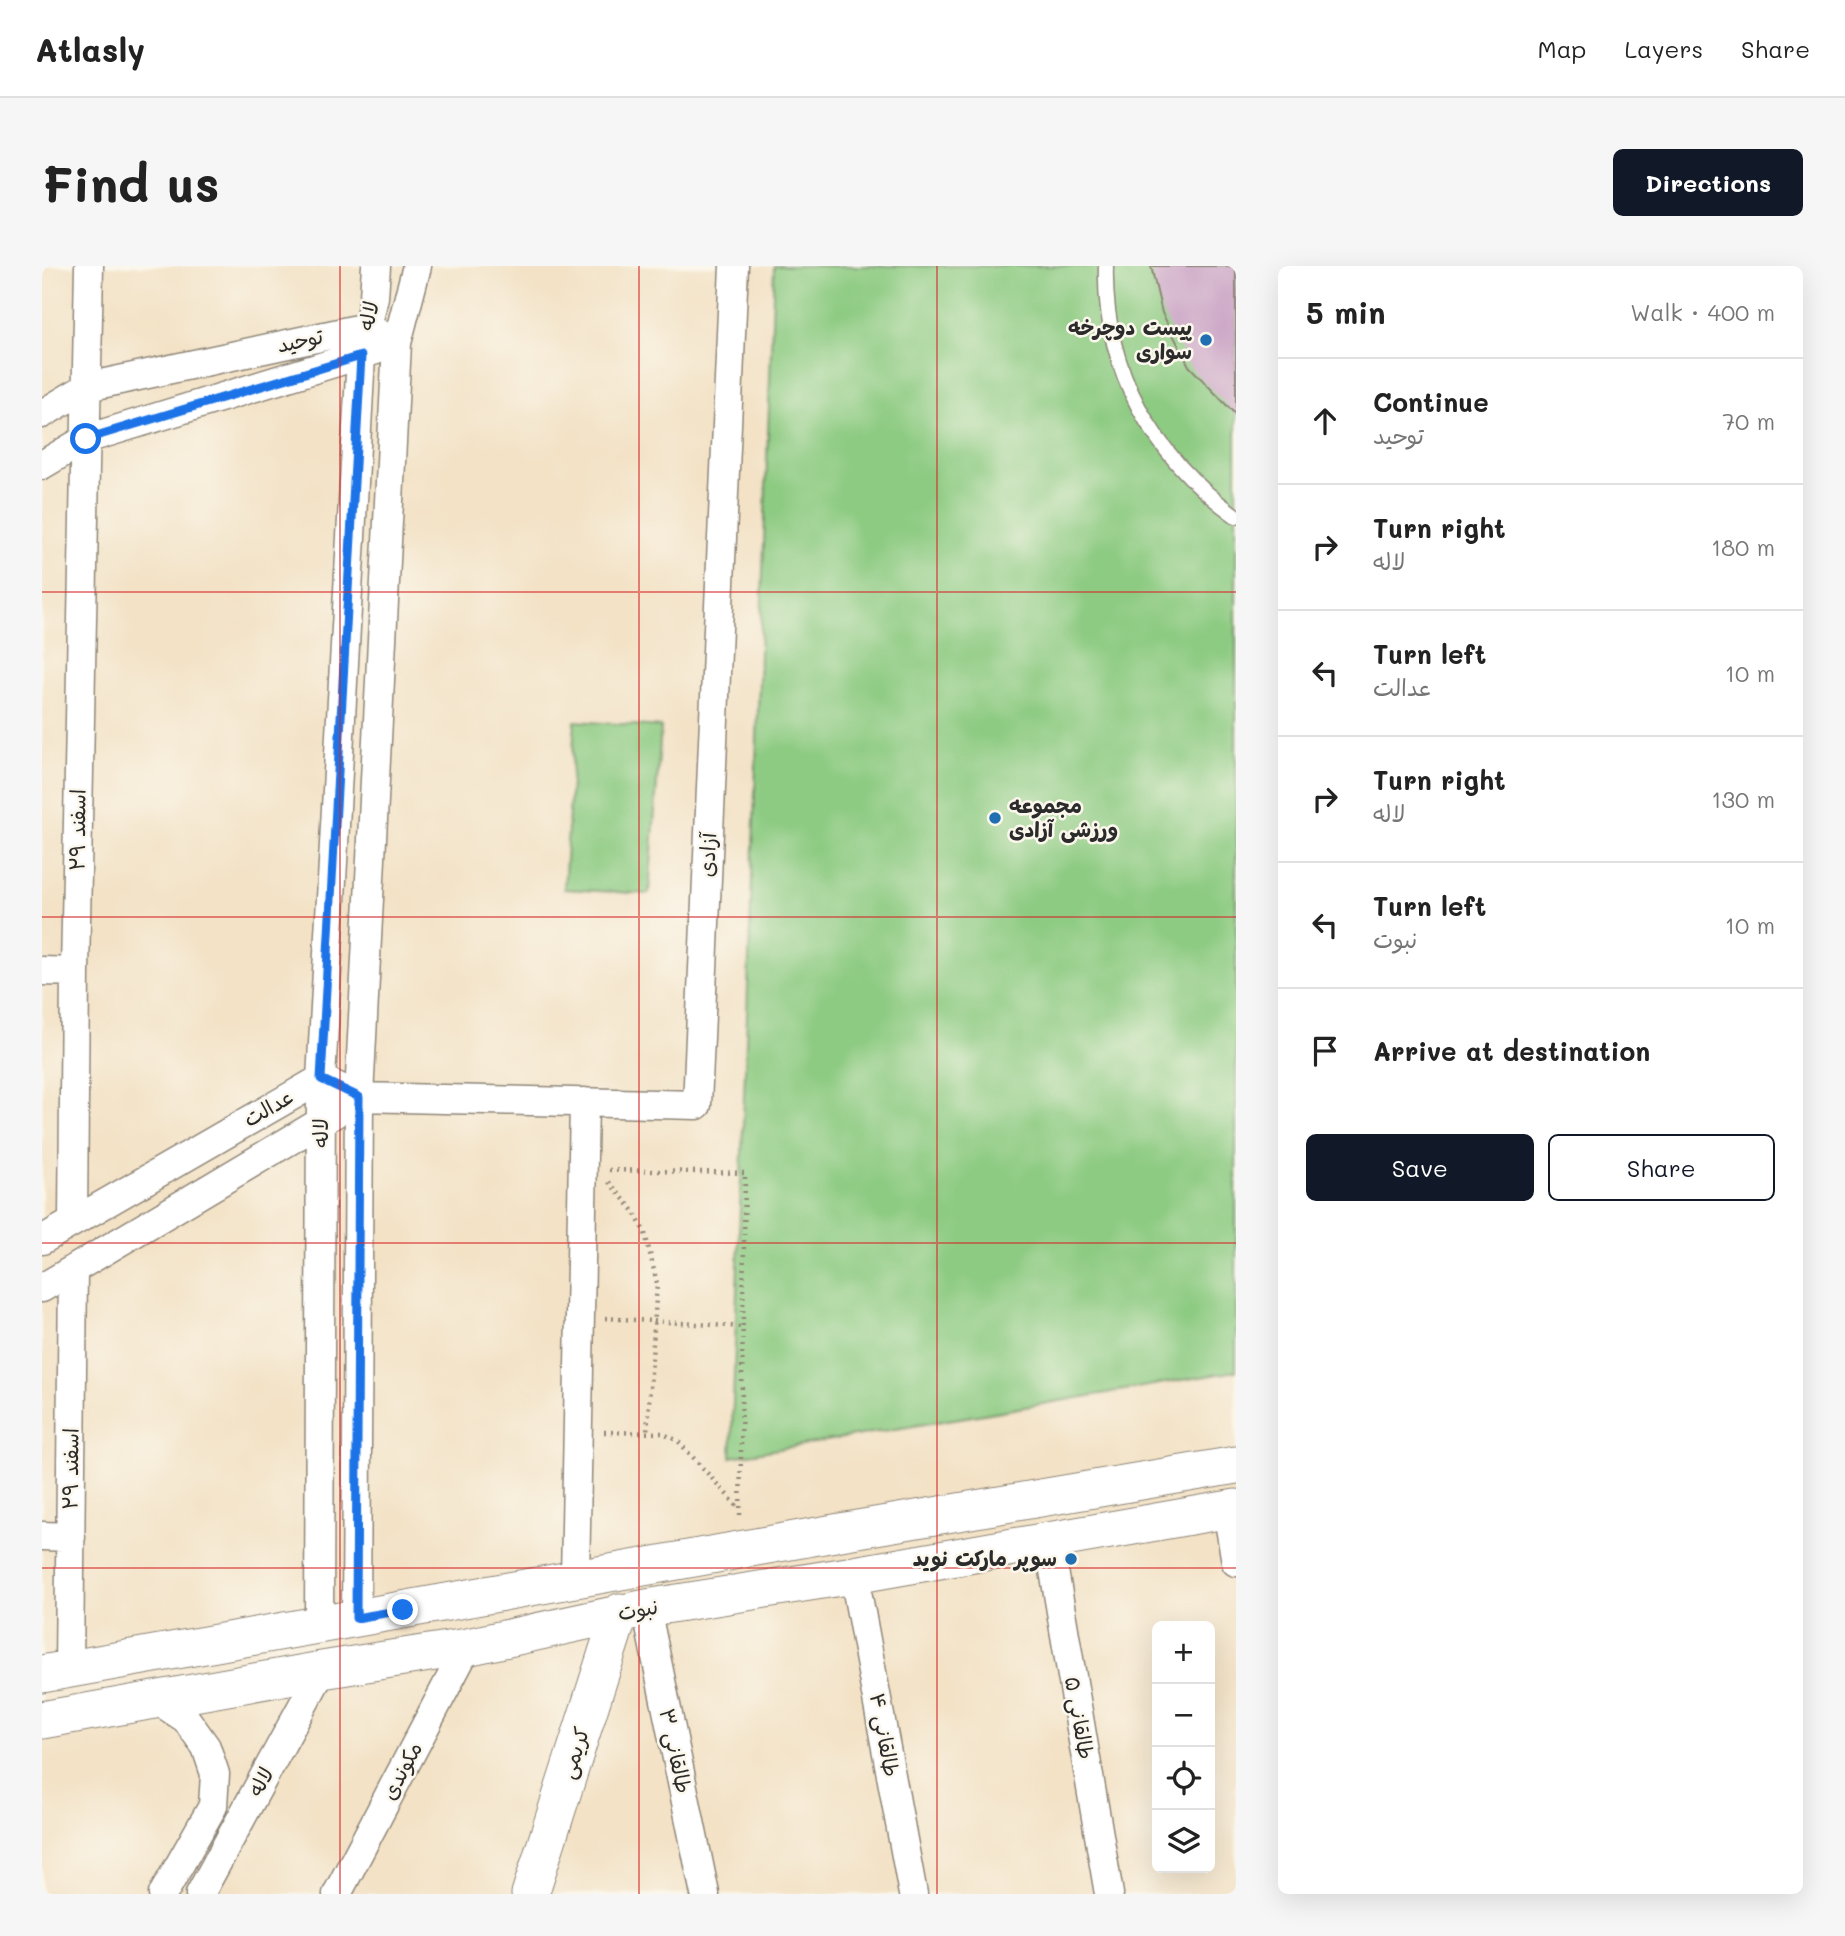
<!DOCTYPE html>
<html lang="en">
<head>
<meta charset="utf-8">
<style>
	:root { --surface:#fff; --page:#f6f6f6; --text:#222; --muted:#767676; --line:#e0e0e0; --accent:#111827 }
	body { margin:0; font-family:Mali,"Playpen Sans Arabic",sans-serif; background:var(--page); color:var(--text) }
	.controls { position:absolute; right:21px; bottom:21px; display:grid; overflow:hidden; border-radius:10px; box-shadow:0 7px 28px #0002 }
	.controls button { width:63px; height:63px; display:grid; place-items:center; padding:0; border:0; border-bottom:2px solid var(--line); background:var(--surface); color:var(--text); font:35px sans-serif }
	.stop { position:absolute; width:21px; height:21px; margin:-16px; border:5px solid #1a73e8; border-radius:50%; background:#fff }
	.stop.end { background:#1a73e8; border-color:#fff; box-shadow:0 2px 7px #0008 }
	.list { margin:0; padding:0; list-style:none }
	h2 { display:flex; justify-content:space-between; align-items:center; height:91px; margin:0; padding:0 28px; font-size:30px }
	h2 small { font-size:23px; font-weight:400; color:var(--muted) }
	.list li { display:grid; grid-template-columns:46px 1fr auto; gap:21px; align-items:center; box-sizing:border-box; height:126px; padding:0 28px; border-top:2px solid var(--line) }
	.list b { display:block; font-size:26px; white-space:nowrap }
	.list p { margin:0; font-size:23px; white-space:nowrap; color:var(--muted) }
	.list em { font-size:23px; font-style:normal; color:var(--muted) }
	.actions { display:flex; gap:14px; padding:21px 28px }
	.actions a { flex:1; padding:16px 0; border:2px solid var(--accent); border-radius:10px; text-align:center; font-size:24px; color:var(--accent) }
	.actions .main { background:var(--accent); color:#fff }
	.icon { flex:none; width:38px; height:38px; fill:none; stroke:currentColor; stroke-width:2; stroke-linecap:round; stroke-linejoin:round }
	.map { position:relative; flex:none; width:1194px; height:1628px; overflow:hidden; border-radius:10px }
	header { display:flex; align-items:center; gap:42px; box-sizing:border-box; height:98px; padding:0 35px; background:var(--surface); border-bottom:2px solid var(--line) }
	header strong { font-size:33px }
	nav { display:flex; gap:38px; margin-inline-start:auto; font-size:24px }
	.intro { display:flex; align-items:center; justify-content:space-between; box-sizing:border-box; height:168px; padding:0 42px }
	h1 { margin:0; font-size:49px }
	.button { padding:18px 32px; border-radius:10px; background:var(--accent); color:#fff; font-size:24px; font-weight:700 }
	main { display:flex; gap:42px; padding:0 42px }
	aside { flex:1; background:var(--surface); border-radius:10px; box-shadow:0 7px 28px #0002 }
	.map>svg:first-child { display:block }
</style>
</head>
<body>
<header>
<strong>Atlasly</strong>
<nav><a>Map</a><a>Layers</a><a>Share</a></nav>
</header>
<div class="intro"><h1>Find us</h1><a class="button">Directions</a></div>
<main>
<div class="map">
<svg width="1194" height="1628" viewBox="0 0 1194 1628">
	<rect width="100%" height="100%" fill="#fbf7ec"/>
	<filter id="ink" filterUnits="userSpaceOnUse"><feTurbulence type="fractalNoise" baseFrequency=".0143" numOctaves="2"/><feDisplacementMap in="SourceGraphic" scale="14" xChannelSelector="R" yChannelSelector="G"/><feConvolveMatrix kernelMatrix="1 2 1 2 8 2 1 2 1" color-interpolation-filters="sRGB"/></filter>
	<filter id="wash" filterUnits="userSpaceOnUse"><feTurbulence type="fractalNoise" baseFrequency=".00686" numOctaves="4" result="noise"/><feDisplacementMap in="SourceGraphic" scale="28" xChannelSelector="R" yChannelSelector="G"/><feGaussianBlur stdDeviation="1.57" result="paint"/><feColorMatrix in="noise" values="0 0 0 0 0 0 0 0 0 0 0 0 0 0 0 0 0 1.4 0 .05"/><feComposite in="paint" operator="in"/></filter>
	<g filter="url(#wash)">
		<rect width="100%" height="100%" fill="#f3e2c6"/>
		<!-- green -->
		<path fill="#8dcb82" stroke="#5c7b56" stroke-width="2" d="M732,0H1194V1105L689,1191Z
			M533,455L619,461L607,628L522,623Z"/>
		<g id="blocks">
			<!-- building -->
			<path fill="#cba5c6" d="M1109,0H1194V149L1147,100L1120,47Z"/>
		</g>
	</g>
	<g filter="url(#ink)">
		<use href="#blocks" fill-opacity="0" stroke="#8f8678" stroke-width="2"/>
		<g fill="none" stroke-linecap="round" stroke-linejoin="round">
			<defs>
				<path id="service" d="M1064,0C1061,103 1111,191 1194,250"/>
				<path id="minor" d="M0,148L45,121L325,61L340,69
					M0,199L44,173L334,84
					M0,705L33,706
					M31,955L33,706L47,0
					M0,974L279,813L317,831L655,839L692,0
					M0,1022L292,848
					M1185,1244L1194,1296
					M0,1270L29,1271
					M1007,1275L1067,1628
					M812,1309L871,1628
					M533,1313L542,836
					M604,1342L663,1628
					M314,1352L317,831L355,77L375,0
					M277,1359L279,813L319,90L332,31L334,0
					M27,1403L31,1004
					M114,1433L144,1453L164,1481L173,1508L171,1540L121,1628
					M158,1628L280,1404
					M295,1628L425,1381"/>
				<path id="tertiary" d="M0,1408L804,1265L1194,1199
					M0,1454L280,1404L425,1381L604,1342L812,1309L1194,1242
					M488,1628L578,1346"/>
			</defs>
			<!-- service casing -->
			<use href="#service" stroke="#8f8678" stroke-width="17"/>
			<!-- minor casing -->
			<use href="#minor" stroke="#8f8678" stroke-width="31"/>
			<!-- tertiary casing -->
			<use href="#tertiary" stroke="#8f8678" stroke-width="39"/>
			<!-- path -->
			<path stroke="#8f8678" stroke-width="4.5" stroke-dasharray="2 5" stroke-linecap="butt" d="M567,904L703,907L698,1252
				M567,916L591,944L603,967L615,1017L605,1167
				M563,1052L701,1061
				M562,1166L620,1167L636,1175L697,1242"/>
			<!-- service -->
			<use href="#service" stroke="#fff" stroke-width="14"/>
			<!-- minor -->
			<use href="#minor" stroke="#fff" stroke-width="28"/>
			<!-- tertiary -->
			<use href="#tertiary" stroke="#fff" stroke-width="37"/>
		</g>
	</g>
	<g fill="none" stroke-linecap="round" stroke-linejoin="round" filter="url(#ink)">
		<!-- route -->
		<path stroke="#1a73e8" stroke-width="9" d="M44,173L319,90L279,813L317,831L314,1352L361,1344"/>
	</g>
	<!-- grid -->
	<path fill="none" stroke="#d62828" stroke-width="2" stroke-opacity="0.55" d="M298,0V1628M597,0V1628M895,0V1628M0,326H1194M0,651H1194M0,977H1194M0,1302H1194"/>
	<!-- markers -->
	<g fill="#1f6fb2" stroke="#fbf7ec" stroke-width="2.5">
		<circle cx="1164" cy="74" r="7"/>
		<circle cx="953" cy="552" r="7"/>
		<circle cx="1029" cy="1293" r="7"/>
	</g>
	<g text-anchor="middle" stroke-width="5" stroke-linejoin="round" paint-order="stroke">
		<!-- street labels -->
		<g font-size="21" fill="#2b2b2b" stroke="#fbf7ec">
			<text transform="translate(327 50) rotate(-78)" y="7">لاله</text>
			<text transform="translate(258 75) rotate(-12)" y="7">توحید</text>
			<text transform="translate(36 564) rotate(-89)" y="7">۲۹ اسفند</text>
			<text transform="translate(666 589) rotate(-87)" y="7">آزادی</text>
			<text transform="translate(227 842) rotate(-30)" y="7">عدالت</text>
			<text transform="translate(279 867) rotate(-90)" y="7">لاله</text>
			<text transform="translate(29 1203) rotate(-89)" y="7">۲۹ اسفند</text>
			<text transform="translate(596 1344) rotate(-10)" y="7">نبوت</text>
			<text transform="translate(1037 1452) rotate(80)" y="7">طالقانی ۵</text>
			<text transform="translate(842 1469) rotate(80)" y="7">طالقانی ۴</text>
			<text transform="translate(633 1485) rotate(78)" y="7">طالقانی ۳</text>
			<text transform="translate(533 1487) rotate(-72)" y="7">کریمی</text>
			<text transform="translate(360 1505) rotate(-62)" y="7">مکوندی</text>
			<text transform="translate(219 1516) rotate(-61)" y="7">لاله</text>
		</g>
		<!-- poi labels -->
		<g font-size="21" font-weight="bold" fill="#2b2b2b" stroke="#fbf7ec" text-anchor="end">
			<text x="1150" y="69">پیست دوچرخه<tspan x="1150" dy="24">سواری</tspan></text>
			<text x="967" y="547" text-anchor="start">مجموعه<tspan x="967" dy="24">ورزشی آزادی</tspan></text>
			<text x="1015" y="1300">سوپر مارکت نوید</text>
		</g>
	</g>
</svg>
<div class="controls">
<button>+</button>
<button>−</button>
<button><svg class="icon" aria-label="locate" viewBox="0 0 24 24"><circle cx="12" cy="12" r="6"/><path d="M12 2v4M12 18v4M2 12h4M18 12h4"/></svg></button>
<button><svg class="icon" aria-label="layers" viewBox="0 0 24 24"><path d="M12 4l9 5-9 5-9-5zM3 14l9 5 9-5"/></svg></button>
</div>
<div class="stop" style="left:44px;top:173px"></div>
<div class="stop end" style="left:361px;top:1344px"></div>
</div>
<aside>
<h2>5 min<small>Walk · 400 m</small></h2>
<ul class="list">
<li><svg class="icon" aria-label="ahead" viewBox="0 0 24 24"><path d="M12 20V5M6 11l6-6 6 6"/></svg><div><b>Continue</b><p>توحید</p></div><em>70 m</em></li>
<li><svg class="icon" aria-label="right" viewBox="0 0 24 24"><path d="M7 20v-9h11M14 6l5 5-5 5"/></svg><div><b>Turn right</b><p>لاله</p></div><em>180 m</em></li>
<li><svg class="icon" aria-label="left" viewBox="0 0 24 24"><path d="M17 20v-9H6M10 6l-5 5 5 5"/></svg><div><b>Turn left</b><p>عدالت</p></div><em>10 m</em></li>
<li><svg class="icon" aria-label="right" viewBox="0 0 24 24"><path d="M7 20v-9h11M14 6l5 5-5 5"/></svg><div><b>Turn right</b><p>لاله</p></div><em>130 m</em></li>
<li><svg class="icon" aria-label="left" viewBox="0 0 24 24"><path d="M17 20v-9H6M10 6l-5 5 5 5"/></svg><div><b>Turn left</b><p>نبوت</p></div><em>10 m</em></li>
<li><svg class="icon" aria-label="arrive" viewBox="0 0 24 24"><path d="M6 21V4h12l-3 4 3 4H6"/></svg><div><b>Arrive at destination</b></div></li>
</ul>
<div class="actions"><a class="main">Save</a><a>Share</a></div>
</aside>
</main>
</body>
</html>
